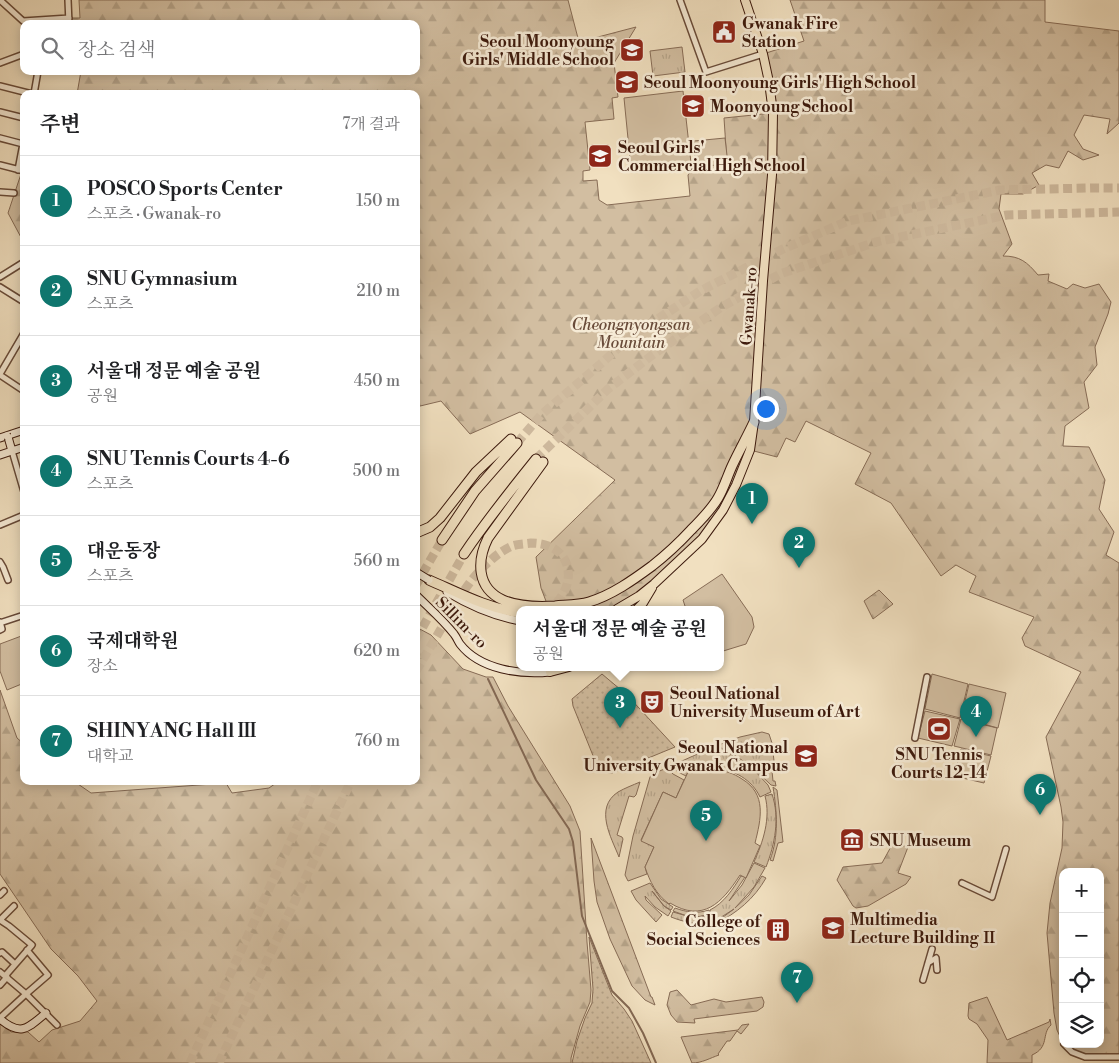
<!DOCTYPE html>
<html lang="ko">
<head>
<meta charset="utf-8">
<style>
	:root { --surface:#fff; --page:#f2f2f2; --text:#202124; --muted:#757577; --line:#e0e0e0; --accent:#0f766e }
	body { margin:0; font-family:"Libre Bodoni","Noto Serif KR",serif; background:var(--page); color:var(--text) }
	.controls { position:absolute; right:15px; bottom:15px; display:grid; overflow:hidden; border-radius:10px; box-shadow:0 2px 12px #0003 }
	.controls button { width:45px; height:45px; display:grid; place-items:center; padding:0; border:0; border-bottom:1px solid var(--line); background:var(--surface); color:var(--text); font:25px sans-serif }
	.you { position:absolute; left:765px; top:408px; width:18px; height:18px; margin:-12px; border:4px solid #fff; border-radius:50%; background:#1a73e8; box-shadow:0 0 0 8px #1a73e833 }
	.badge { display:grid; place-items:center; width:32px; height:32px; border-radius:50%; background:var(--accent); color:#fff; font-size:16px; font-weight:700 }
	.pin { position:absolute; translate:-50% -41px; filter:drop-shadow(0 1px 2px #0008) }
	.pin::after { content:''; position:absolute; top:26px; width:18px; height:15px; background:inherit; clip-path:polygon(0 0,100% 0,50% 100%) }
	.popup { position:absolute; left:516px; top:606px; width:208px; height:65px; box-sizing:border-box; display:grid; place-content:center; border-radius:10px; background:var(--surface); filter:drop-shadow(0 1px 4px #0005); font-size:16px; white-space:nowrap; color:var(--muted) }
	.popup b { font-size:19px; color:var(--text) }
	.popup::after { content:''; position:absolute; left:50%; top:100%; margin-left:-10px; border:10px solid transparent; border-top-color:var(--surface) }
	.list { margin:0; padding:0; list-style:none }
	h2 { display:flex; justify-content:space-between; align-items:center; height:65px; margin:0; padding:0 20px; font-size:21px }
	h2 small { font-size:16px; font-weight:400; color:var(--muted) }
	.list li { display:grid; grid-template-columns:32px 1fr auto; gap:15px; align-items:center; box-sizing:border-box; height:90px; padding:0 20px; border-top:1px solid var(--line) }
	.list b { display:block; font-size:19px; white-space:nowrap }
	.list p { margin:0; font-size:16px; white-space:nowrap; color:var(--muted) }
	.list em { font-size:16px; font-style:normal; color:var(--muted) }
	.icon { flex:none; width:28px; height:28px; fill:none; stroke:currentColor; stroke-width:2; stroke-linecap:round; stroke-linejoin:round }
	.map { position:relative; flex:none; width:1119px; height:1063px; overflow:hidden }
	.search { position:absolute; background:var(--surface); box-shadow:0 2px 12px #0003; left:20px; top:20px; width:400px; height:55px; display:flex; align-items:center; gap:12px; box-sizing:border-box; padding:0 18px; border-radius:10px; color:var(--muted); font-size:19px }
	.panel { position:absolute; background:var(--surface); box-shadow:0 2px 12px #0003; left:20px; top:90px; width:400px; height:695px; border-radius:10px }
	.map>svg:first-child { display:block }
</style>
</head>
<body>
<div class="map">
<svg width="1119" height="1063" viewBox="0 0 1119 1063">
	<defs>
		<pattern id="grass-tufts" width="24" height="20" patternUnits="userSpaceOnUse" patternTransform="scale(1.25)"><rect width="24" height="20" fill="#d2bea1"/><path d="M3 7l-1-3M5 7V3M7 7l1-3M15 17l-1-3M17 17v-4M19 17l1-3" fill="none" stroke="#b5a389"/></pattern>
		<pattern id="forest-firs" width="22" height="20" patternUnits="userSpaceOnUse" patternTransform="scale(1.25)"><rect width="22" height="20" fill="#d2bea1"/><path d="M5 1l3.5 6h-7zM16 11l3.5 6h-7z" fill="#b5a389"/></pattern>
		<pattern id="park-dots" width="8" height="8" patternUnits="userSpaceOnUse" patternTransform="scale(1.25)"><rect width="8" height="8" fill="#d2bea1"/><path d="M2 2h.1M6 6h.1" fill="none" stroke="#b5a389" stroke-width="1.8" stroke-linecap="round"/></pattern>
	</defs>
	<rect width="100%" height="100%" fill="#f1e0c0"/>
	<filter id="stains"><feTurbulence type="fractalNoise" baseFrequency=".004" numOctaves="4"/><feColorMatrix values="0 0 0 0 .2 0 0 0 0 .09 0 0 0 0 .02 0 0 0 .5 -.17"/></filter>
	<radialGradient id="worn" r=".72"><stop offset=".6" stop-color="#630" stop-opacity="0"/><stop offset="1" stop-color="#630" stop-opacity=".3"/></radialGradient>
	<!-- grass -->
	<path fill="url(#grass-tufts)" stroke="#876c56" d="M682,47L685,72L653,76L650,51Z
		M762,732L769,734L772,743L775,770L772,771L773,781H775L776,786L771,785L752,767L727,750L716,746L740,737Z
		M715,746L725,750L740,761L754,770L768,785L771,792L760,797C752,780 734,769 715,769C708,768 699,770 692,771L688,772L686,776L678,772L671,766Z
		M667,768L673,774L684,780L676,798L663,792L641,840L654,847L645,867L647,874L628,881L625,875L633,836L650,777L652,774Z
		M640,782L636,795L634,797L629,796L617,835L622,837L623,839L619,857C611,837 594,808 618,792C625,788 633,785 640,782Z
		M773,787L777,790L783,842L778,843L773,861L770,860C779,836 777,812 773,787Z
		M772,794C780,818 775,844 766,867L754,862C763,842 771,818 765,796Z
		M754,863L765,868L754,887L735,908L749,895L762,876L766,878C754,899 737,913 715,924V923L734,909L715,921L712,914L714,913L711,914L710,910C724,903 733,889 741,876L745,877L729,901L742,885Z
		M650,883L661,899L673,907L671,910L664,906L652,891L664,906L671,911L668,916L655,907L645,896L646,900L662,915L656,922L636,900L631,891Z
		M675,908C686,912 697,914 709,910L710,914L697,917L711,915L713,922C699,926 684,922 671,917L673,912L687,916L673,911Z"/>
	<!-- forest -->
	<path fill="url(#forest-firs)" stroke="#876c56" d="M79,0H568L579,42L636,27L614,63L618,97L612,98L614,119L585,122L590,170L583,171V181L597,180L599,200L607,205L690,196L688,175L694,167L727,163L724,118L773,113L763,54L804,41L790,0H1045V22L1119,31V123L1107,134L1110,119L1084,115L1074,135L1083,149L1099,155L1083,160L1068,151L1059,168L1046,165L1032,173L1039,185L1023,194H1001L999,209L1012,244L1003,256C1020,256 1027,262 1038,275L1049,274L1048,281L1067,289L1073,284L1085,288L1099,284L1111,302L1108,314L1095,347L1097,365L1084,382L1089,408L1065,426L1063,446L1089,447L1105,480L1099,509L1114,532L1106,555L1119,563V1057H1099L1072,1052L1064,1044H1100V872H1063V1043L1057,1030L1054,1013L1047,933L1050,903L1062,848L1063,822L1061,807L1046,737L1081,672L1025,646L1022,638L1034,617L969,592L976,576L956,565L941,576L891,503L855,484L871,453L806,421L795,442L786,438L777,457L750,450L736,485L702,539L654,584L617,609H549L541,588L536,557L615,480L520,412L470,434L441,401L416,407V94H77L81,71H416V24H69V18H80Z
		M22,171H24V243L8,213Z
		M879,590L893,604L873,619L864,601Z
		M416,627L431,635L463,669L486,677H493L508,706L570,806L580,831L587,942L591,990L590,1002L580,1026L571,1058V1063H0V1023L11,1032H28L39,1042L52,1030L80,1021L97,1001L78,976L51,949L0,874V690L17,738L24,744V781H62L78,784L91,793L226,783L232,793L269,788L279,781H416Z
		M591,838L651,997H652L655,1005L645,1000L632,986L610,939L597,902L594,881Z
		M893,843L908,847L898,873L911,877L906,884L868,906L856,908L853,906L837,880L843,867L882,863Z
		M677,990L691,1005L714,999L726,1002L762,997L764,1002L763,1007L757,1011L694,1019L695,1023L677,1022L671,1015L667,1005L670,992Z
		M987,997L1007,1040L1049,1022L1050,1019L1051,1025C1041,1034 1050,1047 1032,1055V1063H987L988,1040L977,1024L969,1019L968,1016L969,1003Z
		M749,1024L741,1034L737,1031L730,1041H727L718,1054L719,1055C710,1058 702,1063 692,1063L681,1037L738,1030L742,1025Z"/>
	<!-- park -->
	<path fill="url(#park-dots)" stroke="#876c56" d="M602,674L627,695L675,747L612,773L603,772L598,768L573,706L572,699Z
		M589,937L612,995L624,1009L632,1021L651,1063H572L577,1041L585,1018L592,1003L593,989Z"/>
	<!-- pitch -->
	<path fill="#d2bea1" stroke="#876c56" d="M683,91L691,163L631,169L624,98Z
		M725,138L728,164L694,167L695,161L694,141Z
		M722,574L752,617L754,627L746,644L720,652V609H686L683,600Z
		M24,635V683L7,690L0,671V644Z
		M932,674L968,684L960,718L925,709Z
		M969,684L1006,693L998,728L961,718Z
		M925,711L960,719L952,746L918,738Z
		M961,719L997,728L991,755L954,746Z
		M961,749L991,756L984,783L954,776Z
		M716,770C726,771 733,773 742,779C767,794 761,819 755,843L760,846L746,878L740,875C722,903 703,923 670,903L669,904C656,894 650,882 645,867L654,847L641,841L663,792L676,798L688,772Z"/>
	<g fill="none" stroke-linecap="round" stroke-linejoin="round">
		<!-- stream -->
		<path stroke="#836853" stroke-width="2" d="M488,679L536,780L569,829L573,842L582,916L612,991L629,1008L643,1033L656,1063"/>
		<!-- highway-tunnel -->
		<path stroke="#cdb89c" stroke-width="9" stroke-dasharray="9 4.5" stroke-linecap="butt" d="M517,443L541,415L604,361L629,338L700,291L783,249L848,221L1000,190L1091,188H1119
			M536,459L608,389L651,356L720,308L780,274L876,242L1007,215L1119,212
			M416,585L442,540
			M416,639L464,554
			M416,671C427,653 438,634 449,615C461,595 472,576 490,561C496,555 505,549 512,546C518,544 525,544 531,543C573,543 580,585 550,609
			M190,1063L318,781
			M219,1063L351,781"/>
		<defs>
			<path id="street" d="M0,0L23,21L69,18
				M68,0L69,24
				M680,0L706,72L763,54
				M0,63L24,54
				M0,86L32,94
				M34,94L38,71
				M0,112L24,118
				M0,138L23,144L22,149H24
				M0,165L24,171
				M18,170L22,149
				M0,192L14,193
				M0,277L24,262
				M0,287L24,302
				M0,374L24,333
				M0,375L24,391
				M12,451L24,492
				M0,525L24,515
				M0,562L3,567L8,580
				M0,622L2,629L0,630
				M0,623L24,615
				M915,738L927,677
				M962,883L992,897L1006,849
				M0,895L4,891
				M0,920L9,926L32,945L5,976
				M0,920L14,906
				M0,953L2,952L15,964
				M928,963L936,958L937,970
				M0,972L26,994L57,1025
				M923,980L932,949
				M0,985L7,977
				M0,1018L26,994L48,975L27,950
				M1064,1044L1072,1052L1085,1057H1119"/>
			<path id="secondary" d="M8,437L12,451
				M0,438L24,430
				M0,455L24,447
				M447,592C470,606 493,616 520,621
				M416,595C429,608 443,620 454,634C457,638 458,641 460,644C480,670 521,675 550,672
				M0,1019C21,1037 28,1028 46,1013"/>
			<path id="primary" d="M617,609L639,596L654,584L702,539L723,510L736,485L750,450L754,422L763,281L772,175L773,113L769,82L763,54L745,0
				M637,609L643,603L652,588
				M550,672L569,667"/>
			<path id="highway" d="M543,462L488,538C477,560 476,588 503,600C519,607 538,607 555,606C566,605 579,605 589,602C612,595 633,580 652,566C666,555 679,543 691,530C701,520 711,510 718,498C724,488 727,477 732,466C739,451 747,437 754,422
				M416,533L430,527L440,518L476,472L511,439
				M442,540L475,491L517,443
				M464,554C486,521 511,490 536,459
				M429,580C459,593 487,608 520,613"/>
		</defs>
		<!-- street casing -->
		<use href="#street" stroke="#694b39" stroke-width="8"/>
		<!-- secondary casing -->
		<use href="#secondary" stroke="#3c190c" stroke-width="9"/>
		<!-- primary casing -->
		<use href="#primary" stroke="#3c190c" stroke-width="10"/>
		<!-- highway casing -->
		<use href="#highway" stroke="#3c190c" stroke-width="11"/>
		<!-- street -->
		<use href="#street" stroke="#f6ebd6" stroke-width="5"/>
		<!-- secondary -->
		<use href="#secondary" stroke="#f6ebd6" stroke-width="7"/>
		<!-- primary -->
		<use href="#primary" stroke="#f1e0c0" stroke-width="8"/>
		<!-- highway -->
		<use href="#highway" stroke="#f1e0c0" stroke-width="9"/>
		<defs>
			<path id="secondary-bridge" d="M7,436L8,437
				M416,572L429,580"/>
		</defs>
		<!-- secondary-bridge casing -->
		<use href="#secondary-bridge" stroke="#3c190c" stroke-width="9" stroke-linecap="butt"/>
		<!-- secondary-bridge -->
		<use href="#secondary-bridge" stroke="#f6ebd6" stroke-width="7"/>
	</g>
	<!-- icons -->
	<defs>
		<symbol id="civic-square" viewBox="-11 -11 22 22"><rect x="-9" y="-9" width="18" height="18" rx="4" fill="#8f2418" stroke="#f6ebd6"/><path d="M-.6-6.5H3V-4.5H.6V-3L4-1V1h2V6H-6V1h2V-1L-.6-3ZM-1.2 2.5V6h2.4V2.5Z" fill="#fff"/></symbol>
		<symbol id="school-square" viewBox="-11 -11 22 22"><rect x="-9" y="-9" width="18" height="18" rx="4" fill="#8f2418" stroke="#f6ebd6"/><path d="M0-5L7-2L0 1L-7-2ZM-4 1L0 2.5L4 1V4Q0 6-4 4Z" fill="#fff"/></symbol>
		<symbol id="theatre-square" viewBox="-11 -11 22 22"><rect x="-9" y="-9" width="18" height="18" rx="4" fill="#8f2418" stroke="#f6ebd6"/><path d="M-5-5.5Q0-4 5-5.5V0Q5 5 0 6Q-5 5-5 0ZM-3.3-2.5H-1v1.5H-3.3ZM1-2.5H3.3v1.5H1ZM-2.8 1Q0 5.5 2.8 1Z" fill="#fff"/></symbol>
		<symbol id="stadium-square" viewBox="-11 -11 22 22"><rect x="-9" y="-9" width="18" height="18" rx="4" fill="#8f2418" stroke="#f6ebd6"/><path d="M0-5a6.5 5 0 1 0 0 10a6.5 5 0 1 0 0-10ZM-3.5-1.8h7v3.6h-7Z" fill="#fff"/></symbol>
		<symbol id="university-square" viewBox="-11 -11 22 22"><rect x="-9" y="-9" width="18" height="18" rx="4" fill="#8f2418" stroke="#f6ebd6"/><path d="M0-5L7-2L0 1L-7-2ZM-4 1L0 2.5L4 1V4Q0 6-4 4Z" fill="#fff"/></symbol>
		<symbol id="museum-square" viewBox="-11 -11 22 22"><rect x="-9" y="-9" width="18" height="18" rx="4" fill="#8f2418" stroke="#f6ebd6"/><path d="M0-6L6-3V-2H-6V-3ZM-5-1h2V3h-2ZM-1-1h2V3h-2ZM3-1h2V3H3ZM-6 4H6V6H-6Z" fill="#fff"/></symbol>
		<symbol id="building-square" viewBox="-11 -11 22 22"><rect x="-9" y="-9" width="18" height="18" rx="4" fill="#8f2418" stroke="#f6ebd6"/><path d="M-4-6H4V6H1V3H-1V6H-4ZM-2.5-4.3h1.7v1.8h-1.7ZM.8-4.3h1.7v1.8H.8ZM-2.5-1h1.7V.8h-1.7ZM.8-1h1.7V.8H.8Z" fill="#fff"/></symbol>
	</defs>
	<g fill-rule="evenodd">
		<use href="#civic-square" x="710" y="18" width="28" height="28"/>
		<use href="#school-square" x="618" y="36" width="28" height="28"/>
		<use href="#school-square" x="613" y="68" width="28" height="28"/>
		<use href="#school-square" x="679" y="92" width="28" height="28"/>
		<use href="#school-square" x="586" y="142" width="28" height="28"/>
		<use href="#theatre-square" x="638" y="688" width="28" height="28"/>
		<use href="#stadium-square" x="925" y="715" width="28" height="28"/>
		<use href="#university-square" x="792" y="742" width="28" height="28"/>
		<use href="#museum-square" x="838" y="826" width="28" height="28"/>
		<use href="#university-square" x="819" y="914" width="28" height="28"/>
		<use href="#building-square" x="764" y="916" width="28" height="28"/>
	</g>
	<g text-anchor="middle" stroke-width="5" stroke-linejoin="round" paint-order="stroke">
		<!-- poi labels -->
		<g font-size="16" font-weight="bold" fill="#3c190c" stroke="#f6ebd6" text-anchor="start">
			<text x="742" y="29">Gwanak Fire<tspan x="742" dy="18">Station</tspan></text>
			<text x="614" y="47" text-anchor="end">Seoul Moonyoung<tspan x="614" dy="18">Girls' Middle School</tspan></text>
			<text x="644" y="88">Seoul Moonyoung Girls' High School</text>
			<text x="710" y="112">Moonyoung School</text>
			<text x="618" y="153">Seoul Girls'<tspan x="618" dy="18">Commercial High School</tspan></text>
			<text x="670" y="699">Seoul National<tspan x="670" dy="18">University Museum of Art</tspan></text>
			<text x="788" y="753" text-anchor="end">Seoul National<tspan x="788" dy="18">University Gwanak Campus</tspan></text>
			<text x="939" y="760" text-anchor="middle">SNU Tennis<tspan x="939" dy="18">Courts 12-14</tspan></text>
			<text x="870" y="846">SNU Museum</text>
			<text x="850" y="925">Multimedia<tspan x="850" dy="18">Lecture Building Ⅱ</tspan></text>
			<text x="760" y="927" text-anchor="end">College of<tspan x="760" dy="18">Social Sciences</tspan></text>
		</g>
		<!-- street labels -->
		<g font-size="16" fill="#3c190c" stroke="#f6ebd6">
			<text transform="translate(748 306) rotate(-86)" y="6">Gwanak-ro</text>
			<text transform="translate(462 622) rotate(45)" y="6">Sillim-ro</text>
		</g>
		<!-- park labels -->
		<g font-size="16" font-style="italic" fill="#694b39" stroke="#f6ebd6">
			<text x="631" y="330">Cheongnyongsan<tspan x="631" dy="18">Mountain</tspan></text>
		</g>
	</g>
	<rect width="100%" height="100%" filter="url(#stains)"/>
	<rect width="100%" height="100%" fill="url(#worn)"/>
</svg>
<div class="controls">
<button>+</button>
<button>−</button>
<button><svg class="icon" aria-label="locate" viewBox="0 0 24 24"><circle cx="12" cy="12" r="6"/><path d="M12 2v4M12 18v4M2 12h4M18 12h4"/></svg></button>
<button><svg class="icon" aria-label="layers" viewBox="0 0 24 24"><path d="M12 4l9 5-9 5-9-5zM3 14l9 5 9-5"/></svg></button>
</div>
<div class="you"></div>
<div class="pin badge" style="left:752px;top:524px">1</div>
<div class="pin badge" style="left:799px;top:568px">2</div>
<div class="pin badge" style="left:620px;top:728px">3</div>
<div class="popup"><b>서울대 정문 예술 공원</b>공원</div>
<div class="pin badge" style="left:976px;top:737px">4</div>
<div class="pin badge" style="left:706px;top:841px">5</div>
<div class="pin badge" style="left:1040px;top:815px">6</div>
<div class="pin badge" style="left:797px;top:1003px">7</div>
<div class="search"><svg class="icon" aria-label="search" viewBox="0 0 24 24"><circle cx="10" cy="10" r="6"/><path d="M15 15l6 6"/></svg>장소 검색</div>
<section class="panel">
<h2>주변<small>7개 결과</small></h2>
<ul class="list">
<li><span class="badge">1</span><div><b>POSCO Sports Center</b><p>스포츠 · Gwanak-ro</p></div><em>150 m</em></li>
<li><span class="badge">2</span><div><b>SNU Gymnasium</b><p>스포츠</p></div><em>210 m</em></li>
<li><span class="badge">3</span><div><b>서울대 정문 예술 공원</b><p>공원</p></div><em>450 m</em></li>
<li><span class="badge">4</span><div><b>SNU Tennis Courts 4-6</b><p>스포츠</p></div><em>500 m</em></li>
<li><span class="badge">5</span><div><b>대운동장</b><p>스포츠</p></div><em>560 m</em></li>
<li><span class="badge">6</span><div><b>국제대학원</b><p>장소</p></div><em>620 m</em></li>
<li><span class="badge">7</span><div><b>SHINYANG Hall Ⅲ</b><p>대학교</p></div><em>760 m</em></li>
</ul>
</section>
</div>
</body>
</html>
